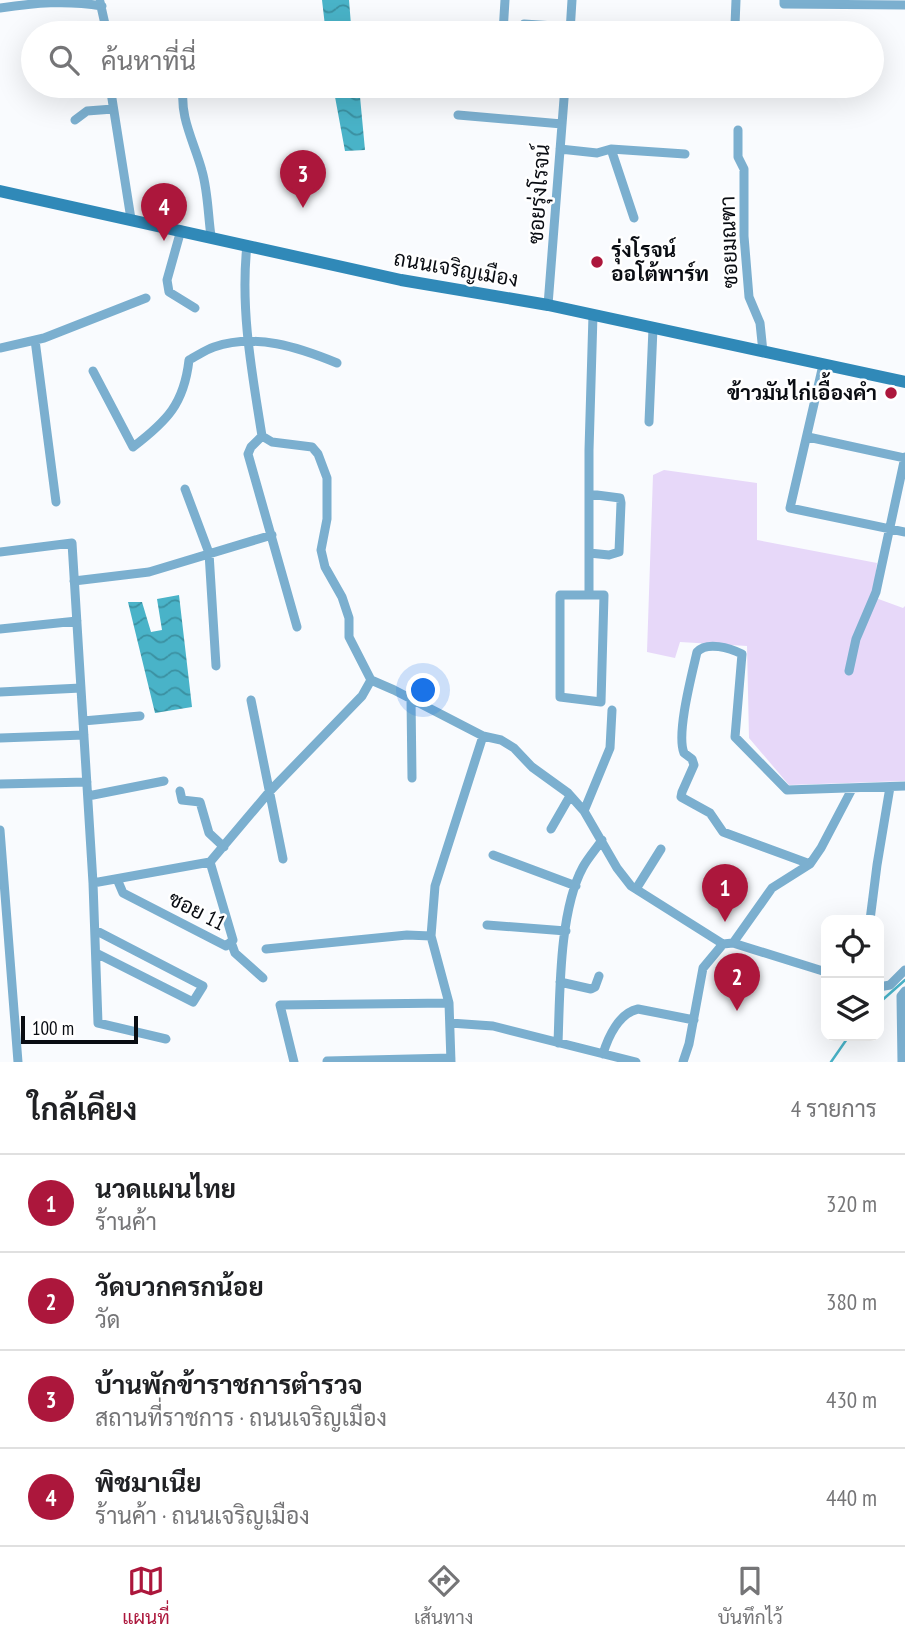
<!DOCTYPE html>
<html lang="th">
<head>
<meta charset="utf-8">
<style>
	:root { --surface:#fff; --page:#f2f2f2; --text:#202124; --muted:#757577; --line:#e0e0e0; --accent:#ac173c }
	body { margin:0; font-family:"PT Sans Narrow",Sarabun,sans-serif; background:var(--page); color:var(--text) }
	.controls { position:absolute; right:21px; bottom:21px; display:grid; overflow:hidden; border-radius:14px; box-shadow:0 7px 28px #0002 }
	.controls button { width:63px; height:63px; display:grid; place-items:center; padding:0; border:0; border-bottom:2px solid var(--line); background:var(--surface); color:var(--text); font:35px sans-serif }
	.scale { position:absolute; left:21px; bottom:18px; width:117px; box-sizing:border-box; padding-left:7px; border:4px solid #090c12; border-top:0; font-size:19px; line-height:24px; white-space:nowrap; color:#090c12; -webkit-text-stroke:5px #fff; paint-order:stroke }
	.you { position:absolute; left:424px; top:691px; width:24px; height:24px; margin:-18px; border:5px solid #fff; border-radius:50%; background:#1a73e8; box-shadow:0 0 0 10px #1a73e833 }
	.badge { display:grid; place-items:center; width:46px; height:46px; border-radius:50%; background:var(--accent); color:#fff; font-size:23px; font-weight:700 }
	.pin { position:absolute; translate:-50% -58px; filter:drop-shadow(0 2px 4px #0008) }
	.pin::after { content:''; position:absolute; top:37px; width:24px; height:21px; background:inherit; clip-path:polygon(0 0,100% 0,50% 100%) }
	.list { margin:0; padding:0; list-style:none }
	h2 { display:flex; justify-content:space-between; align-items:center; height:91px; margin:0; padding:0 28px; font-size:30px }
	h2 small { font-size:23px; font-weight:400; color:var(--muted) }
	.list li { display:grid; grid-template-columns:46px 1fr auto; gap:21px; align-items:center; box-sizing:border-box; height:98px; padding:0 28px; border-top:2px solid var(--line) }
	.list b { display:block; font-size:26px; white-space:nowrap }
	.list p { margin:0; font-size:23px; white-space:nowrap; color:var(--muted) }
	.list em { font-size:23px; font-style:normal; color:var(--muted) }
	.icon { flex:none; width:38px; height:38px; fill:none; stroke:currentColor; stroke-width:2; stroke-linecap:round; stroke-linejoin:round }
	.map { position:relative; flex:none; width:905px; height:1062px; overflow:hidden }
	.search { position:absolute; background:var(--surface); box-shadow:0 7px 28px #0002; left:21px; right:21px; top:21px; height:77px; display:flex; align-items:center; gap:18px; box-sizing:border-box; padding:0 24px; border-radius:38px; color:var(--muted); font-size:26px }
	.sheet { height:483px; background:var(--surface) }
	nav { display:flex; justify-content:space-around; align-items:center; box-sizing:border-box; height:98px; border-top:2px solid var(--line); background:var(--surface); font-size:19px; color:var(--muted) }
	nav a { display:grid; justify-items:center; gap:4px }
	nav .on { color:var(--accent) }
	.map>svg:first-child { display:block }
</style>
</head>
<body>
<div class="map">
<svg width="905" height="1062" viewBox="0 0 905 1062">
	<defs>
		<pattern id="water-waves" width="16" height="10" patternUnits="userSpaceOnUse" patternTransform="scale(1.75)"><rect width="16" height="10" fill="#49b3c8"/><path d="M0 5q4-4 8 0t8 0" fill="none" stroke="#3b90a1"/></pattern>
	</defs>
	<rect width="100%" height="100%" fill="#f9fbfe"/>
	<!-- green -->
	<path fill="#e7d8f9" d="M664,470L757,483V540L877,563L873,597L903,608L905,606V781L789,785L749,738L747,646L680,642L675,658L647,652L653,475Z"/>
	<!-- water -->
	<path fill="url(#water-waves)" d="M322,0H349L351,25L325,26Z
		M333,86H359L365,150L345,151Z
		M179,595L192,707L155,713L128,602H142L151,632L162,630L157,599Z"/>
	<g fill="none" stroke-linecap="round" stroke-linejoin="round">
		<!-- stream -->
		<path stroke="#49b3c8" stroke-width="2.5" d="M879,1003L905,980
			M831,1062L849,1036"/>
		<!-- minor -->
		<path stroke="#7bafcf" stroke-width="9" d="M784,0V4L905,5
			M100,2L107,33
			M0,8C35,3 66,0 102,6
			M524,24L570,27
			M735,25L736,0
			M570,32L572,0
			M503,33L505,0
			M110,86L131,219
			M184,86C178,115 195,144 202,171C208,192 208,215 211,236
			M458,115L562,124
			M75,120L87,111L113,109
			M738,130V157L744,169V236L749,297L760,323L763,352
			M560,149L597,153L611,149L685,154
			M611,149L634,218
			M181,230L167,280L169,292L195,308
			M247,245C240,309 252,373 262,436
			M548,305L565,86
			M35,340L56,502
			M0,348L44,338L146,298
			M823,365L790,508L905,532
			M93,371L133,447C167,421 184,404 189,360C197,356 205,350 214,347C256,333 298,347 337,363
			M649,422L653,328
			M262,436L272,442L312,447L318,454L327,478V519L321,550L325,567L342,597L349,618V637L371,680L394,690L483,736L501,740L514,748L532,767L568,793L584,811L617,868L631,886L723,944
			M262,436L251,447L248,454L297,627
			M808,437L905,458
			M185,489L209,553L216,666
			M589,494L620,498L621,503L619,552L609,555L589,553
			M0,552L72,543L93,883L98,1023L166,1039
			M74,581L149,572L272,535
			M560,595H604L601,702L560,697Z
			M589,595V450L593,315
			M0,629L77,621
			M849,671L856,639L876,592L905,457
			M0,692L81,688
			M411,698L412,778
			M251,700L283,859
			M83,721L140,716
			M0,738L84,735
			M0,784L87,782
			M180,791L182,800L200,802L209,833L224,847
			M88,796L164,781
			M584,811L610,748L612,710
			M551,829L570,796
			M0,830L18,1062
			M493,855L576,886
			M810,864L723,832L710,813L681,797L682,792L694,765L692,759L684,753C676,734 692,674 697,652C707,641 730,648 742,654L735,737L787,790L905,786
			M117,879L123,893L226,946L233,940L210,862
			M93,883L210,862L270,791L362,696L371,680
			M636,889L661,849
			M870,920L877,865L890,787
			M487,925L566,931
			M95,930L203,986L193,1002L96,953
			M231,942L235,953L263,978
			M733,943L772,888L810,864L821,848L852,789
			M266,949L407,935L431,936
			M560,982L591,989L595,987L599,976
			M879,987L890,985L905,970
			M450,1023L493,1026L636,1062
			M558,1043C560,993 559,911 583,867C588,858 596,849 602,840
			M603,1054C608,1037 619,1013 638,1009L694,1020
			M327,1061L451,1058
			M294,1062L280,1005L449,1003
			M451,1062L449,1003L431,936L435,886L483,736
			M683,1062L689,1044L703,968L723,944L733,943L826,972
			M902,1062L901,996L905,991"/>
		<!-- secondary -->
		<path stroke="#3089b8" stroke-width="12" d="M0,191L401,280L548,305L905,382"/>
	</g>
	<!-- markers -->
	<g fill="#ac173c" stroke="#fff" stroke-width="2.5">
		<circle cx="597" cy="262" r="7"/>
		<circle cx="891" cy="393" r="7"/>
	</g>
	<g text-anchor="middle" stroke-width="5" stroke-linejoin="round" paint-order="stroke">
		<!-- street labels -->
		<g font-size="21" fill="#090c12" stroke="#fff">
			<text transform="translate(539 194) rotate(-86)" y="7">ซอยรุ่งโรจน์</text>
			<text transform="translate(729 242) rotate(-92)" y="7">ซอยมณฑา</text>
			<text transform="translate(456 269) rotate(10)" y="7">ถนนเจริญเมือง</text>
			<text transform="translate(197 911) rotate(27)" y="7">ซอย 11</text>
		</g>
		<!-- poi labels -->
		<g font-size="21" font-weight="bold" fill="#090c12" stroke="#fff" text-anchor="start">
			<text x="611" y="257">รุ่งโรจน์<tspan x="611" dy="24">ออโต้พาร์ท</tspan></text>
			<text x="877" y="400" text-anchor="end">ข้าวมันไก่เอื้องคํา</text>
		</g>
	</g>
</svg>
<div class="controls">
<button><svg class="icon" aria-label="locate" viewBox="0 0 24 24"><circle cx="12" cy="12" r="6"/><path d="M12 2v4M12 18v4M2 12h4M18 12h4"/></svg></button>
<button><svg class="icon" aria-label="layers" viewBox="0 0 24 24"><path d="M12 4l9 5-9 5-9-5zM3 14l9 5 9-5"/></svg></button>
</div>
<div class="scale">100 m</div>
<div class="you"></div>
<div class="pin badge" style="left:725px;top:922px">1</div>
<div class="pin badge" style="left:737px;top:1011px">2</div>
<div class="pin badge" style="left:303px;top:208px">3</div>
<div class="pin badge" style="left:164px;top:241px">4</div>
<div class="search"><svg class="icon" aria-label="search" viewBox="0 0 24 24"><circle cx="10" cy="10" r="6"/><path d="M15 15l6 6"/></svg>ค้นหาที่นี่</div>
</div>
<section class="sheet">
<h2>ใกล้เคียง<small>4 รายการ</small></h2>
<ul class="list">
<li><span class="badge">1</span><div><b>นวดแผนไทย</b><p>ร้านค้า</p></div><em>320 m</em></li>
<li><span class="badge">2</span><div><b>วัดบวกครกน้อย</b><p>วัด</p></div><em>380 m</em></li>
<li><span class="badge">3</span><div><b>บ้านพักข้าราชการตำรวจ</b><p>สถานที่ราชการ · ถนนเจริญเมือง</p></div><em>430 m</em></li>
<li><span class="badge">4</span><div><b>พิชมาเนีย</b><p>ร้านค้า · ถนนเจริญเมือง</p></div><em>440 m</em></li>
</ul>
</section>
<nav>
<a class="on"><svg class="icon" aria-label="map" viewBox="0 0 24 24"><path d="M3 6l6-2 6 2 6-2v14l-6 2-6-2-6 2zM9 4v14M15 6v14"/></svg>แผนที่</a>
<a><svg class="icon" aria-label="directions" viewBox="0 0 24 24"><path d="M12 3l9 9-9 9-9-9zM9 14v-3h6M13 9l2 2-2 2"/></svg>เส้นทาง</a>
<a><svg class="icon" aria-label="saved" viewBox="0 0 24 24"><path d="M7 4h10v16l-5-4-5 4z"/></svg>บันทึกไว้</a>
</nav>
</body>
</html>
